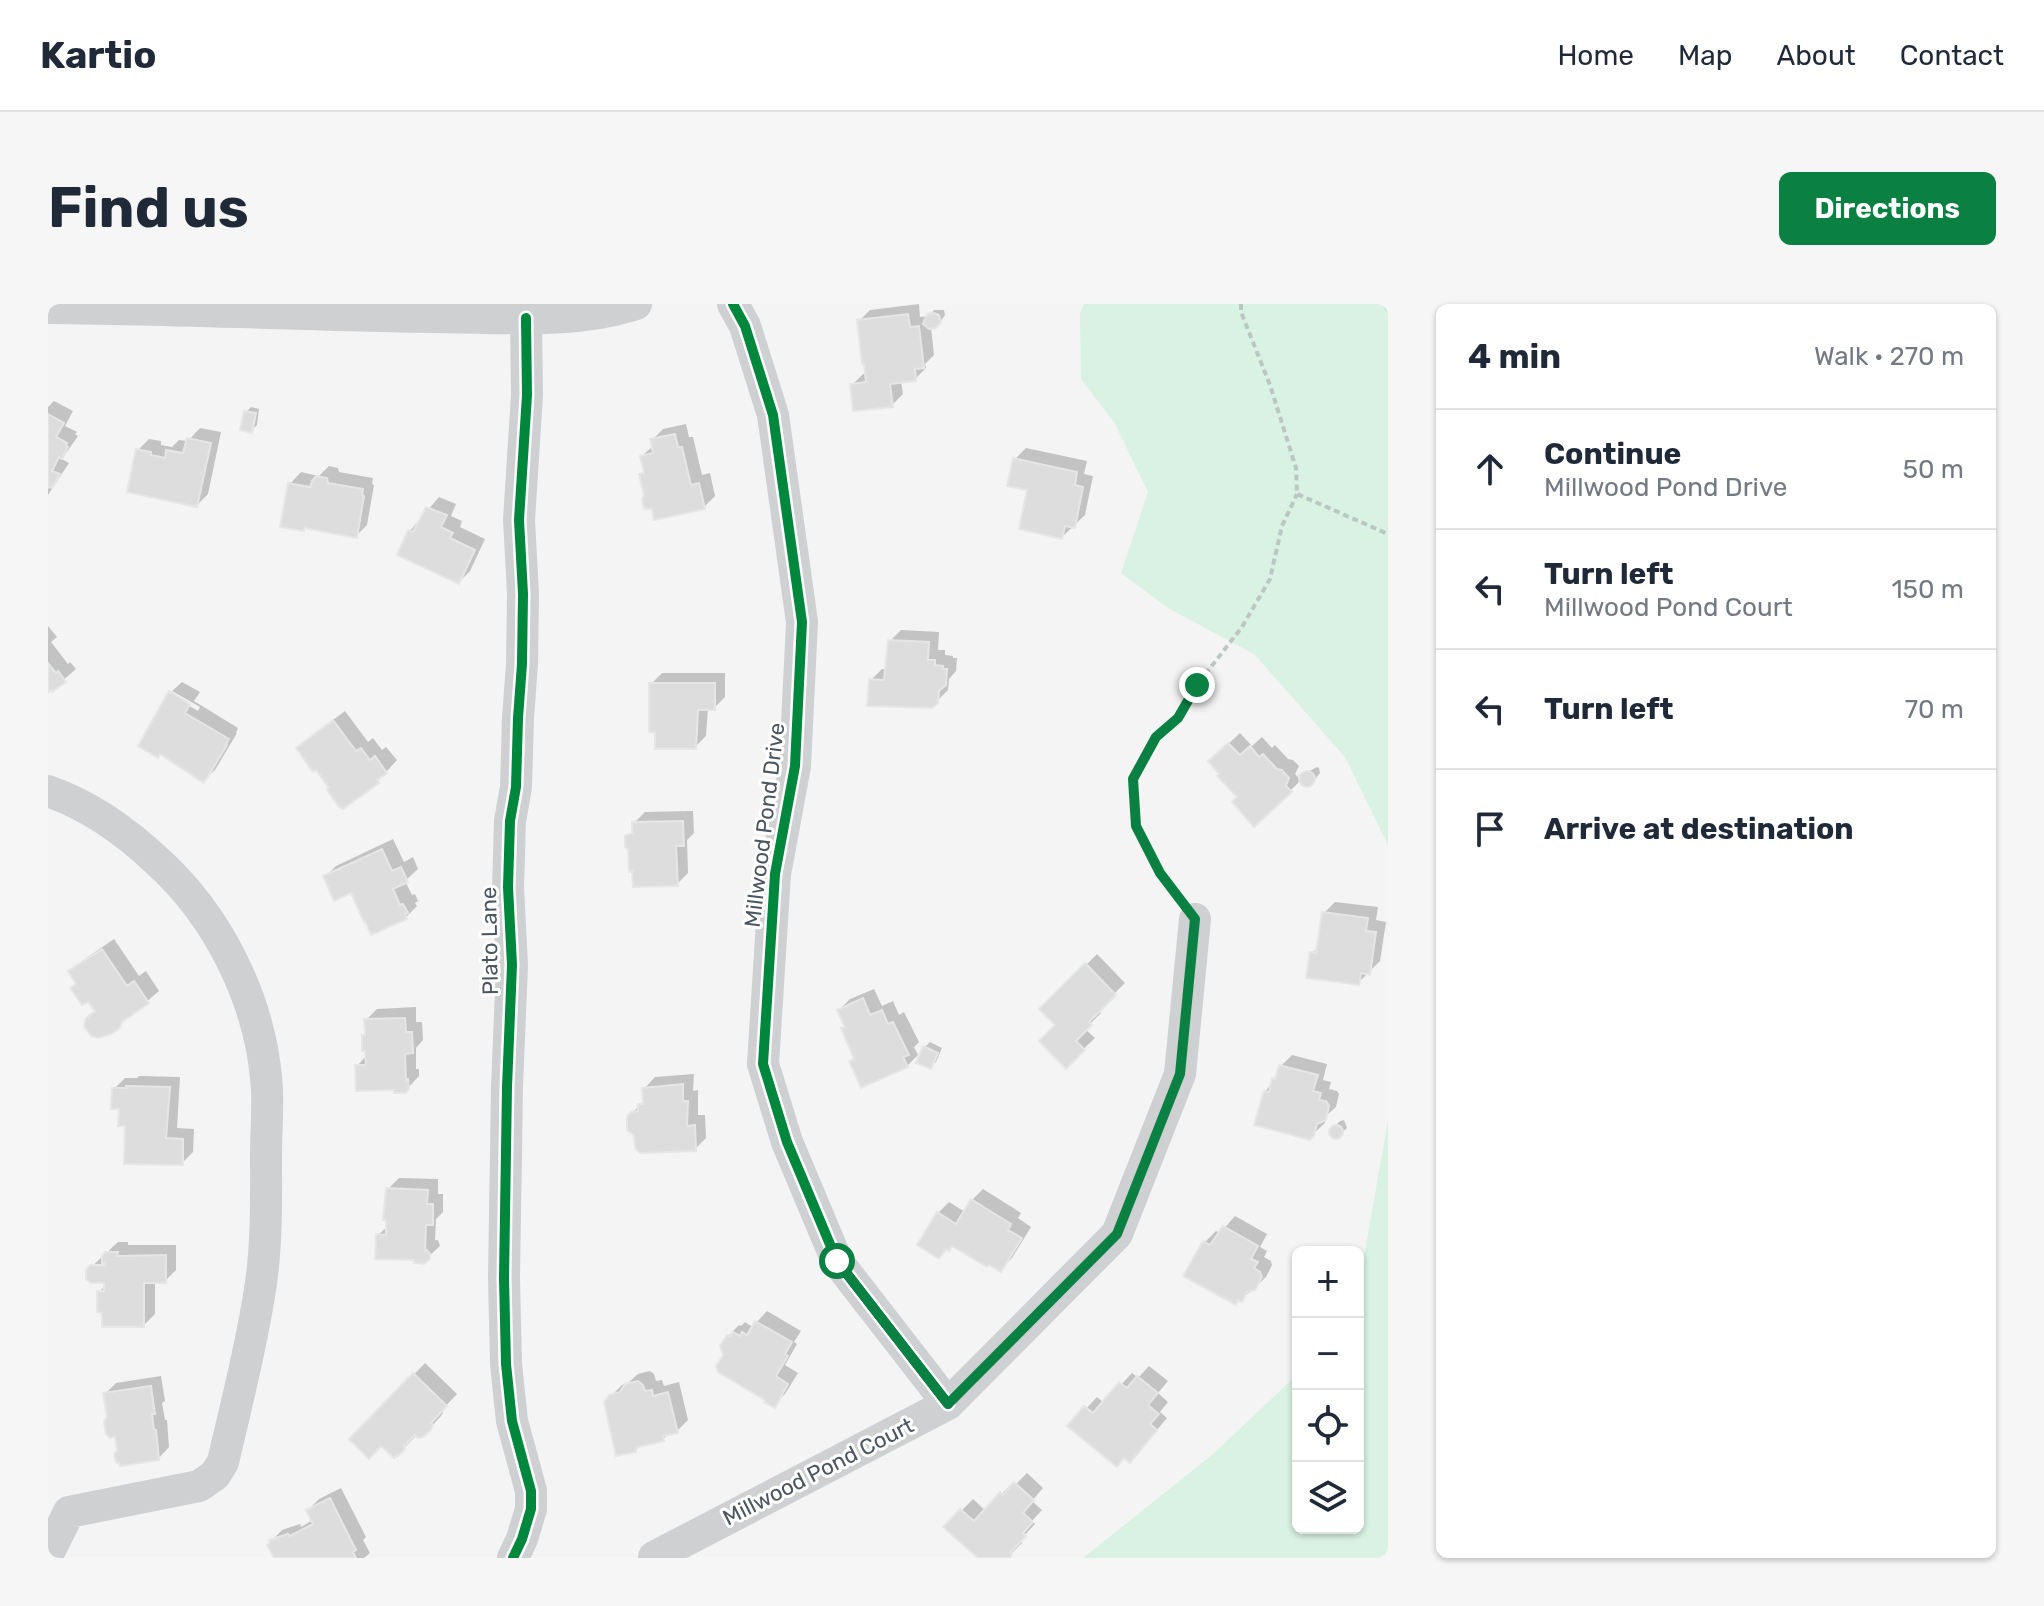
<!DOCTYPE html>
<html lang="en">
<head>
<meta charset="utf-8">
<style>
	:root { --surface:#fff; --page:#f6f6f7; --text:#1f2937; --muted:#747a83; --line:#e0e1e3; --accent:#0b8043 }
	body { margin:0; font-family:Rubik,sans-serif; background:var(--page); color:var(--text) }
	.controls { position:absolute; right:24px; bottom:24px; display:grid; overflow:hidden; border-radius:12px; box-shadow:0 2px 6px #0004 }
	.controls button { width:72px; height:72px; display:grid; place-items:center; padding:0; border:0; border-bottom:2px solid var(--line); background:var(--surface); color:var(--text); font:40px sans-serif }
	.stop { position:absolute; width:24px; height:24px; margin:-18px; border:6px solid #0b8043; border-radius:50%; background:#fff }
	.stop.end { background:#0b8043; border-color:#fff; box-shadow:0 2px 8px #0008 }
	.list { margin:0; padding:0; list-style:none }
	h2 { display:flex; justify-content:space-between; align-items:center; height:104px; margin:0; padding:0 32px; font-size:34px }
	h2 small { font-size:26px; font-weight:400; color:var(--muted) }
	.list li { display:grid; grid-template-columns:52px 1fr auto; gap:24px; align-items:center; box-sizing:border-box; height:120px; padding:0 32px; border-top:2px solid var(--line) }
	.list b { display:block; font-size:30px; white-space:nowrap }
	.list p { margin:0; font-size:26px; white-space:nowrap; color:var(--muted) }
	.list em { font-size:26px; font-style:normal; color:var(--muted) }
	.icon { flex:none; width:44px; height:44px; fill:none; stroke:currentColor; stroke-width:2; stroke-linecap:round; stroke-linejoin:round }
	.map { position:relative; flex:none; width:1340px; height:1254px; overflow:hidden; border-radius:12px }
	header { display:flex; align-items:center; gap:48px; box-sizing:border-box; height:112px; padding:0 40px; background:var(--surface); border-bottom:2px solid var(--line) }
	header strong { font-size:38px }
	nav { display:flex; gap:44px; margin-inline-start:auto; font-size:28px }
	.intro { display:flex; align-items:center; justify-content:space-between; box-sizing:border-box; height:192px; padding:0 48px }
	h1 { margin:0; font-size:56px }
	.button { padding:20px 36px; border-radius:12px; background:var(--accent); color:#fff; font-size:28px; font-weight:700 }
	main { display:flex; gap:48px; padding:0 48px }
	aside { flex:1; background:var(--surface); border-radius:12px; box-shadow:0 2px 6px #0004 }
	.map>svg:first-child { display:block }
</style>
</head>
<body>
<header>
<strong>Kartio</strong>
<nav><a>Home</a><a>Map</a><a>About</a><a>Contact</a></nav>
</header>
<div class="intro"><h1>Find us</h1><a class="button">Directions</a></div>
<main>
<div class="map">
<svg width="1340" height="1254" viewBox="0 0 1340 1254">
	<rect width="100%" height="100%" fill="#f4f4f4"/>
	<!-- green -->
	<path fill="#d9f2e3" d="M1036,0H1340V541L1297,453L1206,350L1120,304L1073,269L1100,188L1066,118L1033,75L1032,10Z
		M1340,816V1254H1035L1165,1150L1250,1070V1224H1310V987Z"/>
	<!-- shadow -->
	<path fill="#0003" d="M871,0L872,13L881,12L886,6H896L897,11L893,17L883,23L886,51L877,60L878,64L867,75L853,77L855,90L844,101L804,81L815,70H819L811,17L822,6Z
		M6,97L25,107L17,122L29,128L27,130L30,132L14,155L21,159L0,191V103Z
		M203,103L211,105L209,121L204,126L198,108Z
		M638,120L641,133H645L654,171L662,169L667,192L656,203L606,204L598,192L594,171L597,167L594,152L605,142L604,136L615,125Z
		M152,124L173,128L160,190L149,201L90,146L101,135L113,137V141L124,143L131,136L140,137Z
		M978,144L1039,157L1036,170L1045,172L1037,211L1014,233L982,185L967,155Z
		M281,162L290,164L291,168L325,174L324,180L326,181L319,221L308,232L242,180L253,168L271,172Z
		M391,193L408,200L403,212L414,217L412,223L437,235L422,267L411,278L362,227Z
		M0,322L9,333L3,338L20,360L22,358L28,365L5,385H0Z
		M853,326L891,328L890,346H897V351L905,352V354H909L908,367L901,375L900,386L884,402L823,376L834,365H839L842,337Z
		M614,369H677V393L666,404H660L658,432L647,443L603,380Z
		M134,378L152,388L146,397L190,424L188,429H189L167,466L156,476L123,391L150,407L152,403L124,387Z
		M297,407L320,438L325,434L334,446L338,443L349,456L330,477L295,503L284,484L250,445L261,434Z
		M1192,429L1204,442L1214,433L1224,444L1227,441L1240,455L1245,456L1251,462L1247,470L1254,477V471L1256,469V470L1269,463L1271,464L1272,469L1264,479L1260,481L1251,478L1242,487L1191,493L1174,446Z
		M645,507L646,529L639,536L640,569L629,580L586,565L579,533L586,526V519L597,508Z
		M345,535L356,558L365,553L370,565L357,577L364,591L367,590L370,597L367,599L369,602L358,613L277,573L288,562Z
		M1287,598L1330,603L1328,616L1338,618L1332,657L1310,679L1264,649L1271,642L1276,609Z
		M66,635L91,672L98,667L111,687L70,722L48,706L23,668L34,657Z
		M1049,650L1077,679L1050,706L1053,709L1037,725L1047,734L1018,762L1010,721L994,705Z
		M826,685L834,702L845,697L851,711L856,708L871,738L866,743L870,751L859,762L807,754L795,725L798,722L791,706L802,695Z
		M368,703V718H374L375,736L368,744V765H371V772L357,787L309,762L319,751L316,732L319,729L318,716L329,705Z
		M882,738L894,744L888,758L883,762L877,743Z
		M1244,751L1279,760L1275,776L1283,778L1281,785L1289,787L1291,790L1288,803L1278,812L1277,819L1261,834L1217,788L1230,771L1233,762Z
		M646,770L645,787L650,786V811H657L658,834L647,845L588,830L581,812L597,796L596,785L607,773Z
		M91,772L132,773L129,824L146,825L145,848L134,859L79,820L66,785L77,774H89Z
		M1296,816L1299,824L1289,833H1286L1282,829L1283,826L1292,817Z
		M351,874L390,875V890H395V908L388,915L387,936H390L392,942L380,953L330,931L340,922V885Z
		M935,885L973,909L970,914L983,923L964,954L953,965L905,940L891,953L890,909L901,898L917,908L924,896Z
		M1187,912L1219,930L1212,943L1219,947L1216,953L1223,957L1224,961L1218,973L1193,996L1191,995L1187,999L1138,971L1157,938L1168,927L1172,929Z
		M70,938H80V941H128V966L117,977H107V1010L96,1021L56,1007L51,988L58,981V977L40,966Z
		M719,1007L753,1027L746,1038L749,1040L737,1061L750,1069L737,1090L726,1101L677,1051L680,1032L691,1021L693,1022L697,1018L703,1022L708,1019Z
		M377,1059L409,1090L393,1107L395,1109L393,1112L375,1132L369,1131L356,1144L304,1135Z
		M1101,1062L1120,1077L1110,1089L1120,1098L1112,1108L1119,1114L1093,1145L1022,1122L1049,1093L1056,1099L1084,1069L1090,1074Z
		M602,1067L606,1070L608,1077L614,1076L616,1082L631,1078L640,1116L629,1127L622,1128L615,1135L593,1140L587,1147L562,1093L574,1081L580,1079L590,1070Z
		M113,1072L117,1097L114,1099L117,1116H119L121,1143L110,1155L71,1146L57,1090L68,1079Z
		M979,1169L995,1184L984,1197L994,1206L984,1217L987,1220L973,1235L974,1239L959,1254H933L898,1223L925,1195L938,1207L964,1179L967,1181Z
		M293,1184L318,1233L315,1236L322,1249L316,1254H229L223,1237L234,1226L252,1220L253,1223L265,1216L260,1206L271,1195Z"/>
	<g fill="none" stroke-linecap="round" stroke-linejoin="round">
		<!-- stream -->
		<path stroke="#aee2f0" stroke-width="7" d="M1338,0L1340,4"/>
	</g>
	<!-- building -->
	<path fill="#ddddde" stroke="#e5e6e7" stroke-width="2" d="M886,9L891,11L893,18L888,24L881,25L875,20L879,10Z
		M860,10L862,23L871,22L876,64L867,65L868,77L842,80L845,103L805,107L802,80L818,78L816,60H814L809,16Z
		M196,107L208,109L204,129L192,126Z
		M0,110L16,119L8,133L19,139L18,142L20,143L14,155L11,153L4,167L12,170L4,184L1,183L0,184Z
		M627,130L630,143H634L643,181L651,179L657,205L606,216L604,205H596L594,195L596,192L591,170L596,169L592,152L605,149L602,135Z
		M139,134L163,139L149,203L79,188L88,145L103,148V151L117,154L118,146L135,149Z
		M965,154L1029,168L1027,181L1035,183L1027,224L1017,222L1014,235L971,225L979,186L959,182Z
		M268,172L279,174L280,179L315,185L314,191L316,192L309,234L256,224V227L232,223L240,179L262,183L264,177Z
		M378,203L399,211L393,223L405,229L402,234L427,246L411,280L349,251L360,226L365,228Z
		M840,336L881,338L880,356H887V361L895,362V365H899L898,381L891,387L890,399L884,404L819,402L821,375L836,376Z
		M0,359L8,369L10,367L18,378L4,388L3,386L0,388Z
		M601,379H667V406H650L648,445H607V429L601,428Z
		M121,387L142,400L137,409L181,435L178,440L179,441L156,479L112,450L110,454L90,442Z
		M285,416L308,447L313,444L322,456L327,452L339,469L329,476L331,479L295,505L291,503L281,489L279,485L281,484L268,466L265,468L248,444Z
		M1180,439L1192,451L1202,442L1211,453L1215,450L1229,465L1234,466L1241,474L1238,482L1244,488L1206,523L1184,498L1189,493L1169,472L1171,470L1160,457Z
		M1251 475a8 8 0 1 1 16 0a8 8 0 1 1-16 0Z
		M635,517L636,542H628L630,582L585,583L584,567L581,568L580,545L577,543V532L584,529V518Z
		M334,545L344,567L353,563L360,578L345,585L352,601L355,600L360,609L357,610L359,615L323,631L317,617L316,618L303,589L286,597L275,572Z
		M1274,608L1320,614L1318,627L1328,628L1322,671L1313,669L1311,681L1258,674L1262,648L1268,649Z
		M54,645L79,682L86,677L101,699L74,718L72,724L63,730L50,734L43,732L36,722L38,714L47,707L40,698L34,701L22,684L28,680L20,667Z
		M1037,659L1068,691L1041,718L1044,721L1028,737L1037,746L1018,765L991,737L1007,721L991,705Z
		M815,694L822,711L834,706L840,720L845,718L861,751L855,753L860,763L813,784L801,757L806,755L793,724L797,723L789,706Z
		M357,714L358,728H364L365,749L357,750L358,776L360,775L361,785L358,789H346V786L308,787L307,761H318L317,747H314V731H317L316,715Z
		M875,742L890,749L883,765L868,759Z
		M1231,761L1270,771L1265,787L1273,789L1271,796L1278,797L1281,802L1278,816L1269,820L1266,832L1262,836L1206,821L1216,787L1221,788L1224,774L1227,775Z
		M635,780V797H640L639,822L647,821L648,847L592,849L587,844L586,831L579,826V812L583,808L590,807V800H595L594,784Z
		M78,782L122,783L118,834L135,835V861L76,860L77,822H70L71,805H63L64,784H78Z
		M1281 828a7 7 0 1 1 14 0a7 7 0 1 1-14 0Z
		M338,884L380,886L379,900H385V921H378L377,947L379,946L382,950V955L376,960L366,959V956L327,955L328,930L338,931V916H335Z
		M923,895L963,920L960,926L974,934L953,968L941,961L939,963L904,942L901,947L898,945L891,955L869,941L889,908L908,920Z
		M1175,922L1210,942L1203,955L1210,958L1206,964L1212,968L1214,973L1207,986L1199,988L1194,998L1190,996L1188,1001L1135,972L1155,937L1162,941Z
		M57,948H70L69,952L118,951V979H96V1023H54V1009L49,1008V987H56V979H43L38,975V966L42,961H56V959H54V952Z
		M707,1017L744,1038L737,1050L740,1052L728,1072L740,1080L727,1104L716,1098L717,1096L670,1068L668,1062L675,1051L672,1042L679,1031L682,1032L685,1028L692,1032L694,1028L699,1031Z
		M365,1069L399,1102L383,1119L385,1121L383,1126L375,1133L370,1134L367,1131L356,1142L357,1145L350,1152L349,1151L346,1154L333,1142L321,1155L301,1135Z
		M1089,1072L1110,1089L1100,1101L1111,1110L1102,1120L1109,1126L1082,1159L1076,1154L1069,1163L1019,1122L1036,1102L1045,1109L1071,1078L1079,1084Z
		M590,1077L595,1081L597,1087L604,1086L605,1092L620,1088L630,1129L615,1132L616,1137L587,1144L588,1148L568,1152L556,1098L561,1091L572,1088L577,1080Z
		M103,1082L107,1110H104L106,1126H108L111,1156L72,1162V1160L68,1158L66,1150L69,1146L67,1133L62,1134L58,1130L56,1118L59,1113L55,1089Z
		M966,1178L986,1196L975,1209L985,1218L975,1229L978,1232L963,1248L964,1250L962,1254H930L895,1223L912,1205L926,1217L952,1188L955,1191Z
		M282,1194L308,1246L305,1248L308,1254H226L219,1241L222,1239L221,1236L240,1230L242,1232L265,1220L258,1206Z"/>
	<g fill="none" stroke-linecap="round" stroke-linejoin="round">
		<!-- path -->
		<path stroke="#bcc7c4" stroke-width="4" stroke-dasharray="6 4" stroke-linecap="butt" d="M1193,0V8L1222,81L1248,164L1249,190L1340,230
			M1131,594L1112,569L1088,522L1085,475L1108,433L1130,414L1149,381L1194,323L1222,275L1234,222L1249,190"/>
		<!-- minor -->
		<path stroke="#ced0d2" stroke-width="32" d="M685,0L697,22L725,111L754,318L747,462L727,570L715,760L739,838L789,957L900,1100
			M0,4C128,5 255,11 383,13C450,13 523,21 588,0
			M0,487C40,501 76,526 107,555C171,612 214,699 219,785C220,807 218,829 218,851C218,894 219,937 213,979C204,1039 189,1098 175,1158L167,1171L151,1182L21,1208L0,1250
			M606,1253L900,1100L1069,930L1132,770L1147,615
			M465,1254L474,1235L483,1205V1187L464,1117L458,1060L456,974L459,783L464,661L460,583L462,517L468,483L470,414L474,360L475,290L471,216L479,91L478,14"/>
		<defs>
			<path id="cycleway" d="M685,0L697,22L725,111L754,318L747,462L727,570L715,760L739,838L789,957L900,1100
				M465,1254L474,1235L483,1205V1187L464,1117L458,1060L456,974L459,783L464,661L460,583L462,517L468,483L470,414L474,360L475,290L471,216L479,91L478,14"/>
		</defs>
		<!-- cycleway casing -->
		<use href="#cycleway" stroke="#fff" stroke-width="15"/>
		<!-- cycleway -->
		<use href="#cycleway" stroke="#00873e" stroke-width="10"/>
	</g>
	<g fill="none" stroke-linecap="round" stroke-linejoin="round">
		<!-- route -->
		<path stroke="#0b8043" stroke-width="10" d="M789,957L900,1100L1069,930L1132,770L1147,615L1112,569L1088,522L1085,475L1108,433L1130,414L1149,381"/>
	</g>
	<g text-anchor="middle" stroke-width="6" stroke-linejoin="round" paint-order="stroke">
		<!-- street labels -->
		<g font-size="22" fill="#4a5661" stroke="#fff">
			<text transform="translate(716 521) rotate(-83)" y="8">Millwood Pond Drive</text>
			<text transform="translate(441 637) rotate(-91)" y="8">Plato Lane</text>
			<text transform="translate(770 1167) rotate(-27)" y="8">Millwood Pond Court</text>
		</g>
	</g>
</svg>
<div class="controls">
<button>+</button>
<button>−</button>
<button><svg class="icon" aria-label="locate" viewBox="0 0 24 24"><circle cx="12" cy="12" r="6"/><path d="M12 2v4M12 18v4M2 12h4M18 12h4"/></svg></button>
<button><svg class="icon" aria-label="layers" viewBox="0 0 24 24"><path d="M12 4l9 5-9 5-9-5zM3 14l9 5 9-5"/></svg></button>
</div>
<div class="stop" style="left:789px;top:957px"></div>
<div class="stop end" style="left:1149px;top:381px"></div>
</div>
<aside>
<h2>4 min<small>Walk · 270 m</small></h2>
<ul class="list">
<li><svg class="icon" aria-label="ahead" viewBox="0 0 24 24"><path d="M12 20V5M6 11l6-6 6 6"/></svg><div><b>Continue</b><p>Millwood Pond Drive</p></div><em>50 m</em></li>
<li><svg class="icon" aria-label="left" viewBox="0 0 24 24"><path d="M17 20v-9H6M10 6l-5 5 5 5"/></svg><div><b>Turn left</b><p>Millwood Pond Court</p></div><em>150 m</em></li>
<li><svg class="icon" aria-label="left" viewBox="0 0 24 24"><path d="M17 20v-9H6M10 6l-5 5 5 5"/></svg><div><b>Turn left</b></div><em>70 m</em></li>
<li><svg class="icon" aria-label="arrive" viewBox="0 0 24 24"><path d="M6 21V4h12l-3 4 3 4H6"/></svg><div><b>Arrive at destination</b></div></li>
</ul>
</aside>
</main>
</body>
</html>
